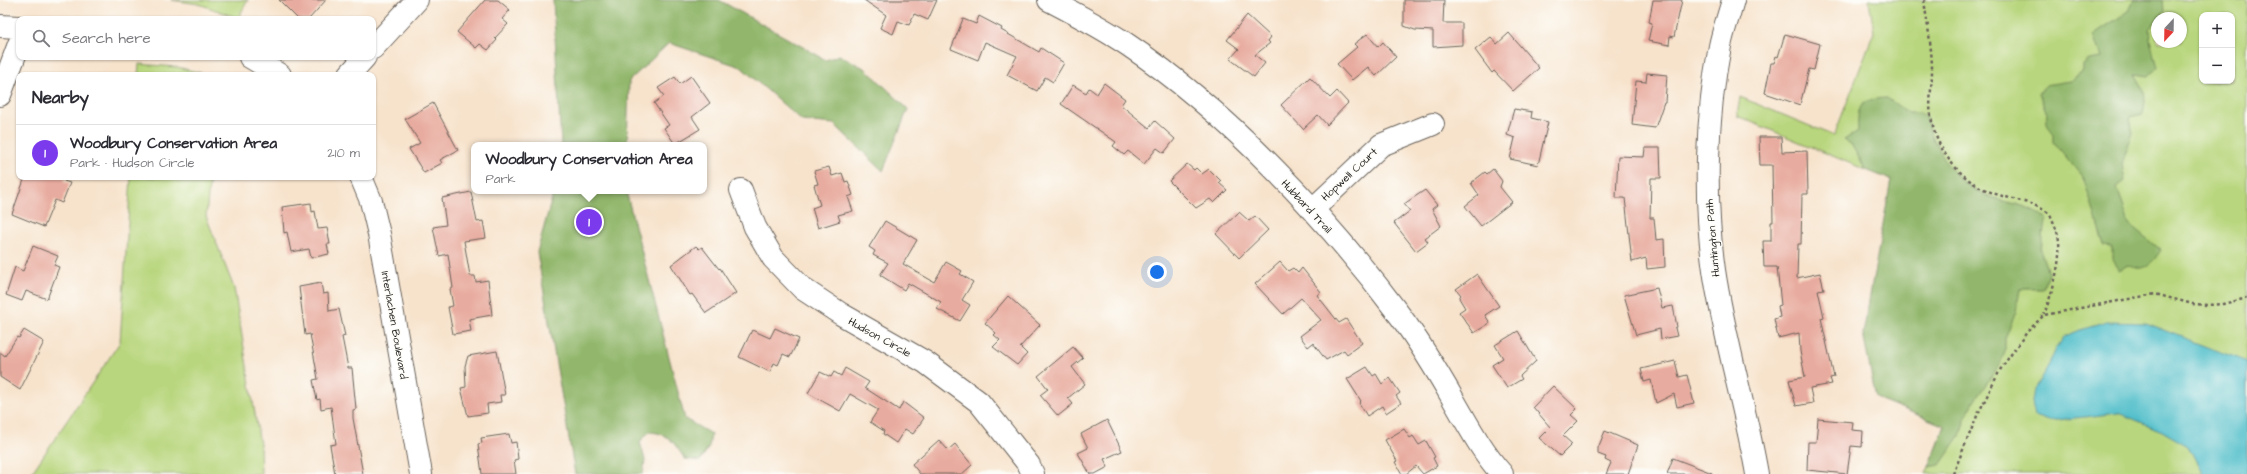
<!DOCTYPE html>
<html lang="en">
<head>
<meta charset="utf-8">
<style>
	:root { --surface:#fff; --page:#f7f7f7; --text:#2b2b33; --muted:#7c7c81; --line:#e1e1e2; --accent:#7c3aed }
	body { margin:0; font-family:"Architects Daughter",sans-serif; background:var(--page); color:var(--text) }
	.controls { position:absolute; right:12px; top:12px; display:grid; overflow:hidden; border-radius:8px; box-shadow:0 1px 3px #0004 }
	.controls button { width:36px; height:36px; display:grid; place-items:center; padding:0; border:0; border-bottom:1px solid var(--line); background:var(--surface); color:var(--text); font:20px sans-serif }
	.compass { position:absolute; left:2151px; top:12px; width:36px; height:36px; border-radius:50%; background:var(--surface); box-shadow:0 1px 3px #0004; rotate:202deg }
	.you { position:absolute; left:1157px; top:272px; width:14px; height:14px; margin:-10px; border:3px solid #fff; border-radius:50%; background:#1a73e8; box-shadow:0 0 0 6px #1a73e833 }
	.badge { display:grid; place-items:center; width:26px; height:26px; border-radius:50%; background:var(--accent); color:#fff; font-size:13px; font-weight:700 }
	.pin { position:absolute; translate:-50% -50%; border:2px solid #fff; box-shadow:0 1px 4px #0006 }
	.popup { position:absolute; left:471px; top:142px; width:236px; height:52px; box-sizing:border-box; display:grid; place-content:center; border-radius:8px; background:var(--surface); filter:drop-shadow(0 1px 3px #0005); font-size:13px; white-space:nowrap; color:var(--muted) }
	.popup b { font-size:15px; color:var(--text) }
	.popup::after { content:''; position:absolute; left:50%; top:100%; margin-left:-8px; border:8px solid transparent; border-top-color:var(--surface) }
	.list { margin:0; padding:0; list-style:none }
	h2 { display:flex; justify-content:space-between; align-items:center; height:52px; margin:0; padding:0 16px; font-size:17px }
	h2 small { font-size:13px; font-weight:400; color:var(--muted) }
	.list li { display:grid; grid-template-columns:26px 1fr auto; gap:12px; align-items:center; box-sizing:border-box; height:56px; padding:0 16px; border-top:1px solid var(--line) }
	.list b { display:block; font-size:15px; white-space:nowrap }
	.list p { margin:0; font-size:13px; white-space:nowrap; color:var(--muted) }
	.list em { font-size:13px; font-style:normal; color:var(--muted) }
	.icon { flex:none; width:22px; height:22px; fill:none; stroke:currentColor; stroke-width:2; stroke-linecap:round; stroke-linejoin:round }
	.map { position:relative; flex:none; width:2247px; height:474px; overflow:hidden }
	.search { position:absolute; background:var(--surface); box-shadow:0 1px 3px #0004; left:16px; top:16px; width:360px; height:44px; display:flex; align-items:center; gap:10px; box-sizing:border-box; padding:0 14px; border-radius:8px; color:var(--muted); font-size:15px }
	.panel { position:absolute; background:var(--surface); box-shadow:0 1px 3px #0004; left:16px; top:72px; width:360px; height:108px; border-radius:8px }
	.map>svg:first-child { display:block }
</style>
</head>
<body>
<div class="map">
<svg width="2247" height="474" viewBox="0 0 2247 474">
	<rect width="100%" height="100%" fill="#fdfcf7"/>
	<filter id="ink" filterUnits="userSpaceOnUse"><feTurbulence type="fractalNoise" baseFrequency=".025" numOctaves="2"/><feDisplacementMap in="SourceGraphic" scale="8" xChannelSelector="R" yChannelSelector="G"/><feConvolveMatrix kernelMatrix="1 2 1 2 8 2 1 2 1" color-interpolation-filters="sRGB"/></filter>
	<filter id="wash" filterUnits="userSpaceOnUse"><feTurbulence type="fractalNoise" baseFrequency=".012" numOctaves="4" result="noise"/><feDisplacementMap in="SourceGraphic" scale="16" xChannelSelector="R" yChannelSelector="G"/><feGaussianBlur stdDeviation="0.9" result="paint"/><feColorMatrix in="noise" values="0 0 0 0 0 0 0 0 0 0 0 0 0 0 0 0 0 1.4 0 .05"/><feComposite in="paint" operator="in"/></filter>
	<g filter="url(#wash)">
		<rect width="100%" height="100%" fill="#f7e3cc"/>
		<!-- green -->
		<path fill="#b8d67d" stroke="#6a794c" fill-rule="evenodd" d="M171,0H248L238,18L199,4Z
			M1869,0H2247V474H1926L2027,218L1856,150L1866,170L1737,116L1740,97L1834,136L1874,32ZM2202,15H2232V81H2202ZM2157,18H2181V42H2157Z
			M139,64L177,67L210,75H138Z
			M131,177H210L206,216L234,288L260,444L261,474H31L120,342Z"/>
		<!-- forest -->
		<path fill="#92b76c" stroke="#576a44" d="M553,0H719L826,60L839,55L866,69L908,109L883,171L834,124L802,121L741,67L669,43L629,81L627,145H561Z
			M2134,0H2163L2164,11L2149,29L2150,40L2157,68L2149,76L2135,74C2145,90 2147,95 2143,114L2130,117L2133,133L2122,164L2125,181L2117,187L2129,224L2161,250C2153,262 2144,274 2128,265L2119,270L2112,259V247L2104,246L2084,179L2054,142V135C2051,127 2044,127 2048,116L2039,94L2045,85L2070,81L2083,72V65L2089,60L2102,58L2094,34L2129,11Z
			M1887,98L1908,113H1920L1925,116C1939,158 1955,188 2001,200C2018,205 2033,207 2046,219C2042,230 2045,239 2040,250L2048,272L2043,289H2020L2016,312L2005,338V352L2000,364L1975,400L1965,419L1960,436L1940,465L1929,467L1945,426L1876,398L1863,334L1891,180L1866,170L1851,144L1844,140L1858,131C1857,105 1860,99 1887,98Z
			M554,191H626L685,419L711,434L709,447L700,461L685,459C674,443 669,433 649,432L640,442L645,460L643,474H575L537,252Z"/>
		<!-- water -->
		<path fill="#52bfcb" stroke="#376e74" d="M2107,322L2145,323L2247,362V474H2203L2188,446L2162,431L2119,413L2049,421L2035,416L2032,402L2034,389L2047,369L2056,349L2064,337L2080,330Z"/>
		<g id="blocks">
			<!-- building -->
			<path fill="#e8ab9f" d="M279,0H326L309,19H298Z
				M485,0H498L510,10L502,19L508,24L495,38L497,40L488,50L480,44L476,48L457,32Z
				M864,0H937L928,20L914,14L909,25L898,21L893,34L880,28L886,15Z
				M1404,0H1444L1443,23H1462V45L1433,47V31L1415,30L1404,26Z
				M1653,0H1682L1674,37L1670,36L1669,45L1648,41L1652,23L1649,22Z
				M1247,15L1271,37L1268,41L1270,43L1255,55L1265,63L1254,77L1230,59L1239,49L1227,40Z
				M979,16L1002,28L1001,30L1039,52L1041,48L1064,63L1053,82L1045,77L1037,91L1007,75L1017,56L985,42L978,60L951,49L963,19L976,24Z
				M1509,33L1539,68L1513,91L1494,71L1492,73L1475,50L1491,37L1497,44Z
				M1367,34L1378,47L1383,42L1396,57L1376,76L1368,67L1352,80L1337,64L1357,47L1354,44Z
				M1785,34L1820,44L1814,70L1809,69L1800,105L1765,93L1771,63H1774L1776,56L1778,57Z
				M1647,73L1667,75L1665,102H1664L1655,128L1632,125L1636,81L1646,82Z
				M691,76L710,103L692,117L700,129L675,144L664,128L669,125L654,103L664,96L658,88L675,77L680,84Z
				M1310,77L1330,98L1337,91L1348,103L1327,125L1318,115L1303,129L1281,105Z
				M1104,83L1125,99L1121,105L1149,128L1155,121L1175,139L1164,153L1157,148L1144,164L1128,151L1124,155L1113,146L1116,142L1061,104L1073,85L1086,93L1089,88L1097,94Z
				M433,103L458,150L440,160L442,163L424,173L409,149L420,143L405,119Z
				M1514,109L1532,112L1531,118L1548,122L1538,165L1510,159L1515,138L1507,135Z
				M1759,137H1781L1782,152L1807,151L1808,194H1802L1801,244H1798L1797,278L1820,273L1824,289L1818,290L1824,317L1821,318L1834,377L1830,378L1832,384L1810,388L1813,403L1796,406L1789,380L1805,377L1800,351L1799,333L1778,338L1774,319L1780,317L1778,306L1781,305L1777,267H1764L1763,241H1771V222H1773L1772,165H1760Z
				M1645,148H1660L1661,178H1651L1650,218H1654L1656,240L1664,239L1665,267L1647,269L1646,258L1632,262L1625,198H1616L1618,156L1644,157Z
				M1187,164L1194,170L1196,168L1202,174L1209,169L1221,181L1219,183L1227,190L1214,203L1210,199L1196,208L1169,181Z
				M829,167L832,176L842,173L845,182L848,181L853,195L848,197L853,211L838,215L840,221L818,228L812,208L820,205L814,185L818,184L814,171Z
				M1493,169L1502,181L1500,187L1512,202L1481,226L1465,206L1479,195L1471,183L1485,172L1487,174Z
				M25,177H66L64,181L70,183L62,203L55,200L44,227L12,214Z
				M1425,190L1437,205L1432,209L1441,226L1425,238L1428,242L1416,251L1394,223L1410,211L1404,204Z
				M471,192L477,222L483,221L486,238L464,241L470,276H475L476,282L488,280L492,315L469,319L471,331L453,334L448,307L453,306L450,289L453,288L448,254L439,256L433,227L446,225L442,198Z
				M311,203L312,212L315,211L318,229L327,228L330,244H327L329,254L311,258L309,249L291,252L287,232L284,233L282,207Z
				M1239,212L1249,221L1255,216L1268,230L1239,258L1216,234Z
				M885,221L917,240L903,264L934,282L946,262L962,271L960,274L973,282L962,300L970,305L960,321L937,309L941,302L908,283L904,290L880,275L888,263L873,255L875,251L869,247Z
				M33,246L58,256L54,265L59,267L47,299L26,291L22,301L6,295L15,267L23,271Z
				M696,246L699,249L702,247L719,269L720,268L736,293L706,313L692,294L690,295L671,265Z
				M1280,262L1288,271L1293,268L1298,273L1302,268L1321,292L1317,295L1339,323L1346,319L1362,343L1347,354L1344,350L1326,360L1313,343L1308,347L1300,336L1321,320L1301,298L1283,314L1255,284Z
				M1477,274L1499,306L1485,315L1490,323L1474,333L1459,312L1465,308L1459,298L1461,295L1456,289Z
				M321,283L323,294L328,293L329,311L339,309L345,336L342,337L348,368H352L356,409L353,410V418L363,474H335L330,445L336,444L331,407L321,409L320,399L317,400L313,380L318,379L310,334L305,335L299,287Z
				M1657,288L1662,308L1673,306L1677,327L1675,328L1677,336L1661,339L1660,329L1636,335L1624,295Z
				M1008,296L1040,325L1020,347L1027,354L1017,365L993,347L1000,340L994,335L996,333L985,323Z
				M775,328L799,339L790,357L783,354L778,365L774,363L770,372L739,357L752,330L770,338Z
				M24,330L44,342L20,390L0,377V352L5,356L17,337L19,338Z
				M1518,331L1536,361L1520,376L1522,379L1507,388L1492,365L1503,358L1495,345Z
				M1073,347L1083,358L1072,367L1085,384L1068,398L1073,404L1058,416L1040,395L1048,389L1038,376Z
				M497,351L505,395H500L501,402L487,404L488,413L468,416L461,388L466,387L465,366L468,356Z
				M1675,361L1679,377L1687,375L1694,403L1677,407L1674,394L1656,403L1651,380L1644,382L1641,369Z
				M1367,367L1373,376L1376,374L1382,384L1390,378L1400,393L1396,396L1401,403L1386,413L1382,406L1367,416L1359,403L1361,401L1347,379Z
				M845,368L869,382L865,388L899,410L903,402L924,418L913,434L905,429L896,443L883,434L884,431L870,422L878,410L850,394L840,411L808,393L820,372L831,377L834,372L841,376Z
				M1553,386L1577,409L1571,415L1578,421L1563,436L1572,444L1560,456L1539,438L1550,427L1533,407Z
				M1818,419L1853,422L1852,430L1863,431L1862,447L1851,446L1847,474L1807,470L1808,442H1816Z
				M1107,420L1122,451L1104,459L1108,467L1095,474H1090L1078,453L1088,448L1081,434Z
				M1404,429L1410,438L1413,436L1419,445L1426,441L1435,457L1433,458L1437,466L1423,474L1416,466L1406,474H1402L1395,462L1397,461L1385,440Z
				M1605,431L1638,445L1628,474H1606L1611,463L1605,460L1606,457L1598,454V448Z
				M509,434L511,443L516,442L518,459L514,460L516,474H482L478,444L482,443L481,438Z
				M939,440L948,450L955,444L972,465L962,474H920L912,464Z
				M1673,458L1712,473V474H1667Z"/>
		</g>
	</g>
	<g filter="url(#ink)">
		<use href="#blocks" fill-opacity="0" stroke="#69625a" stroke-width="1"/>
		<g fill="none" stroke-linecap="round" stroke-linejoin="round">
			<defs>
				<path id="minor" d="M1049,0C1076,14 1103,28 1128,45C1228,112 1329,220 1401,317C1420,343 1437,371 1453,399C1468,425 1482,452 1502,474
					M1733,0C1729,15 1723,31 1720,46C1706,117 1704,199 1714,270C1724,338 1745,405 1757,474
					M0,26L19,27
					M373,48L417,0
					M250,57L280,75
					M349,75L365,57
					M0,95L19,44
					M361,177L371,201L379,234L421,474
					M741,190L755,227L773,258L803,289L841,314L925,362L979,402L1029,465L1033,474
					M1312,210L1381,145L1433,124"/>
			</defs>
			<!-- minor casing -->
			<use href="#minor" stroke="#69625a" stroke-width="24"/>
			<!-- path -->
			<path stroke="#69625a" stroke-width="2.5" stroke-dasharray="3 3" stroke-linecap="butt" d="M1924,0C1927,23 1932,47 1932,70C1932,87 1928,105 1932,122C1937,149 1958,176 1982,188C2004,200 2030,199 2050,214C2053,221 2056,228 2058,235C2063,260 2052,292 2044,315
				M1953,474L1977,416L2000,370L2027,332L2044,315L2155,294L2193,304L2207,305L2223,304L2247,298"/>
			<!-- minor -->
			<use href="#minor" stroke="#fff" stroke-width="22"/>
		</g>
	</g>
	<g text-anchor="middle" stroke-width="3" stroke-linejoin="round" paint-order="stroke">
		<!-- street labels -->
		<g font-size="11" fill="#1c1c1c" stroke="#fdfcf7">
			<text transform="translate(1349 174) rotate(-43)" y="4">Hopwell Court</text>
			<text transform="translate(1307 206) rotate(47)" y="4">Hubbard Trail</text>
			<text transform="translate(1712 238) rotate(-95)" y="4">Huntington Path</text>
			<text transform="translate(395 325) rotate(80)" y="4">Interlachen Boulevard</text>
			<text transform="translate(880 337) rotate(29)" y="4">Hudson Circle</text>
		</g>
	</g>
</svg>
<div class="controls">
<button>+</button>
<button>−</button>
</div>
<svg class="compass" viewBox="-18 -18 36 36"><path d="M0-13l5 13h-10z" fill="#e53935"/><path d="M0 13l5-13h-10z" fill="#7c7c81"/></svg>
<div class="you"></div>
<div class="pin badge" style="left:589px;top:222px">1</div>
<div class="popup"><b>Woodbury Conservation Area</b>Park</div>
<div class="search"><svg class="icon" aria-label="search" viewBox="0 0 24 24"><circle cx="10" cy="10" r="6"/><path d="M15 15l6 6"/></svg>Search here</div>
<section class="panel">
<h2>Nearby<small></small></h2>
<ul class="list">
<li><span class="badge">1</span><div><b>Woodbury Conservation Area</b><p>Park · Hudson Circle</p></div><em>210 m</em></li>
</ul>
</section>
</div>
</body>
</html>
